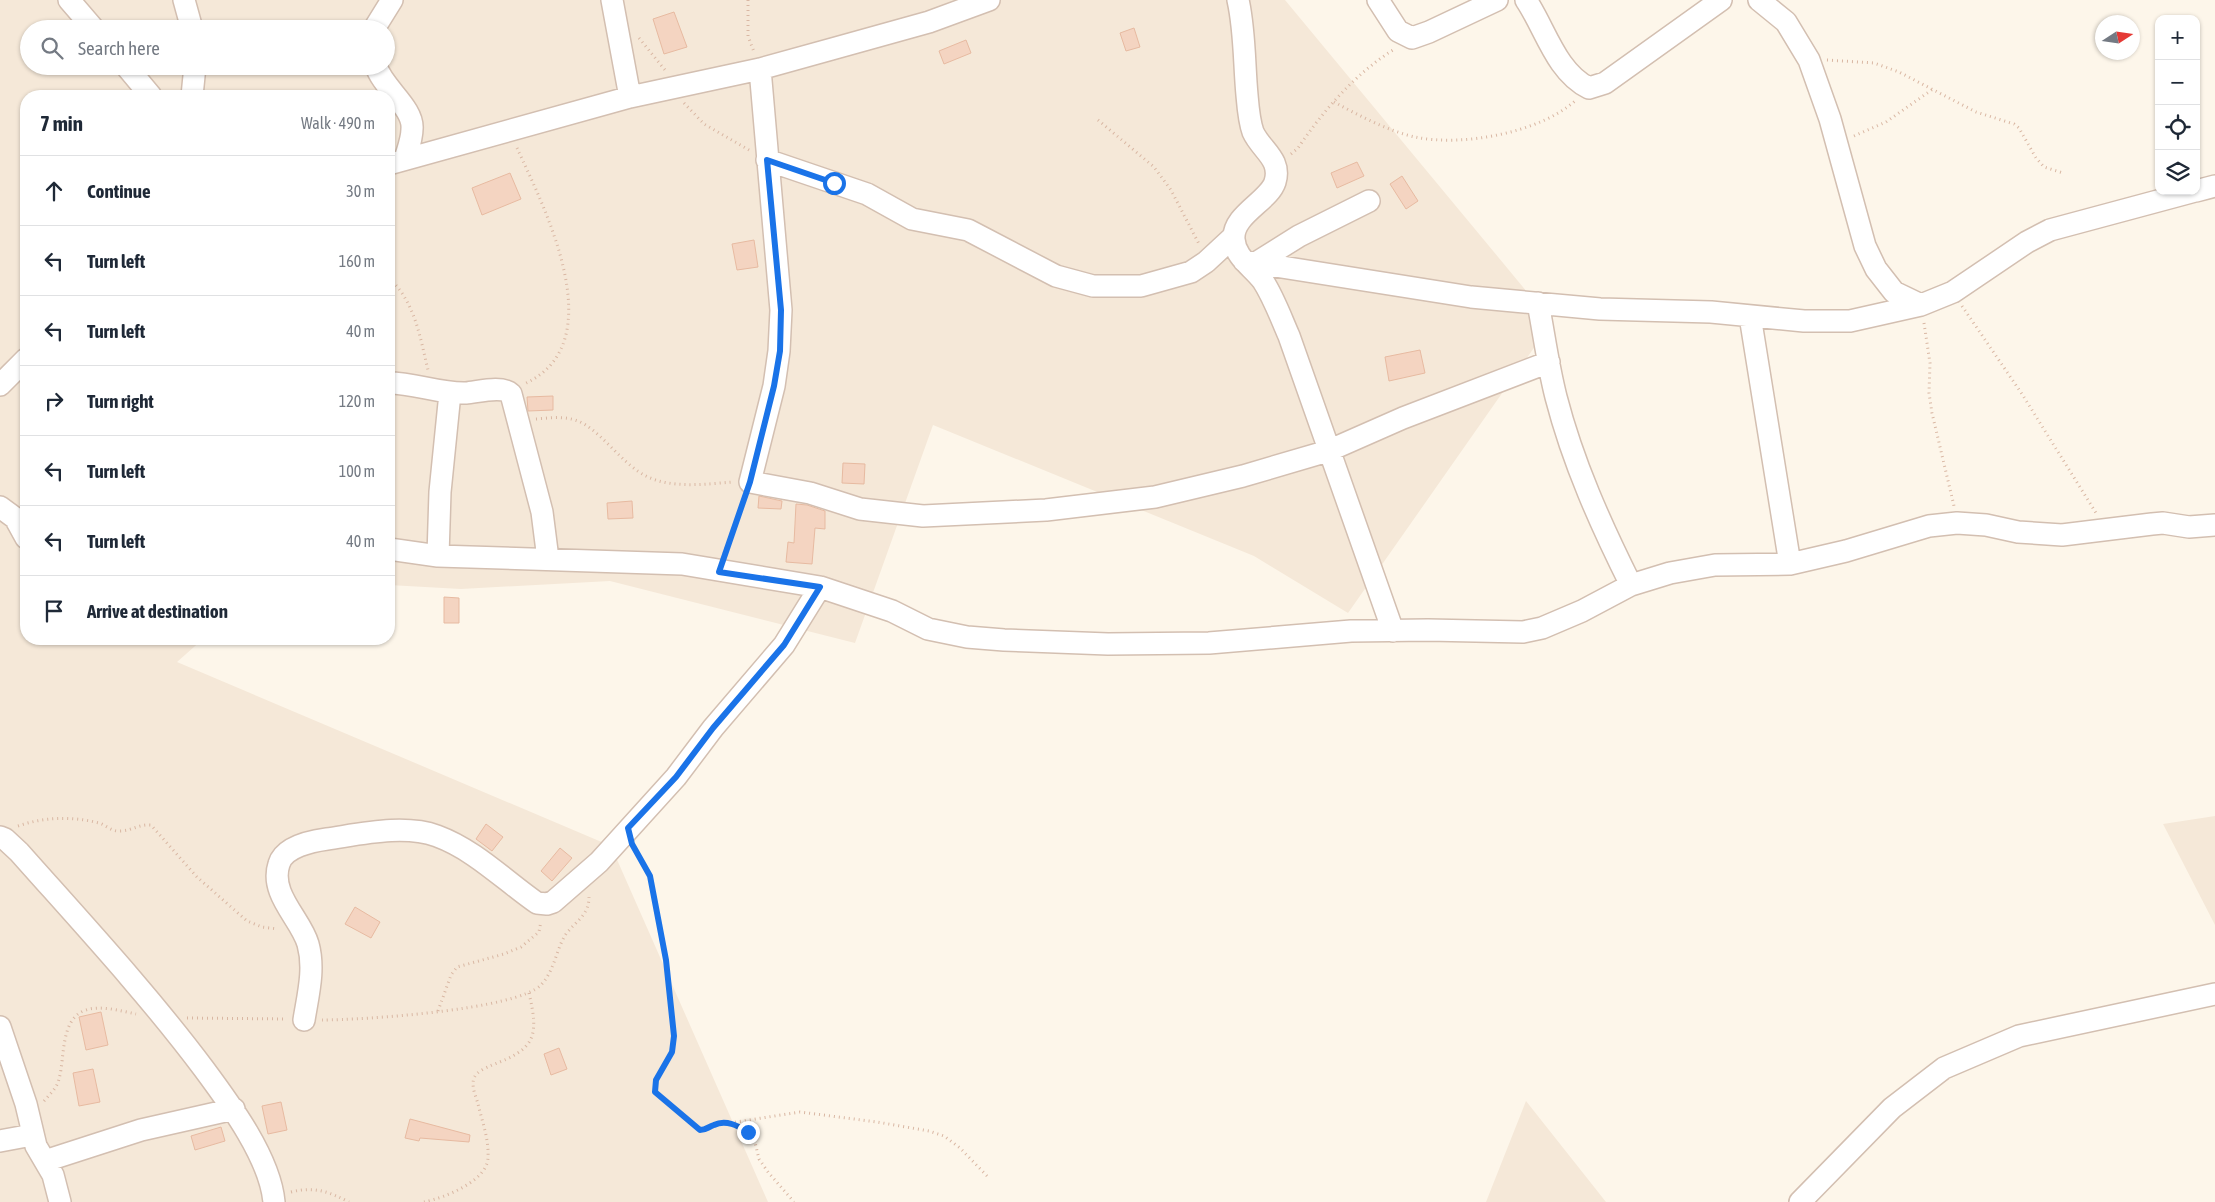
<!DOCTYPE html>
<html lang="en">
<head>
<meta charset="utf-8">
<style>
	:root { --surface:#fff; --page:#f6f6f7; --text:#1f2937; --muted:#747a83; --line:#e0e1e3 }
	body { margin:0; font-family:"Asap Condensed",sans-serif; background:var(--page); color:var(--text) }
	.controls { position:absolute; right:15px; top:15px; display:grid; overflow:hidden; border-radius:10px; box-shadow:0 1px 4px #0004 }
	.controls button { width:45px; height:45px; display:grid; place-items:center; padding:0; border:0; border-bottom:1px solid var(--line); background:var(--surface); color:var(--text); font:25px sans-serif }
	.compass { position:absolute; left:2095px; top:15px; width:45px; height:45px; border-radius:50%; background:var(--surface); box-shadow:0 1px 4px #0004; rotate:78deg }
	.stop { position:absolute; width:15px; height:15px; margin:-11px; border:4px solid #1a73e8; border-radius:50%; background:#fff }
	.stop.end { background:#1a73e8; border-color:#fff; box-shadow:0 1px 5px #0008 }
	.list { margin:0; padding:0; list-style:none }
	h2 { display:flex; justify-content:space-between; align-items:center; height:65px; margin:0; padding:0 20px; font-size:21px }
	h2 small { font-size:16px; font-weight:400; color:var(--muted) }
	.list li { display:grid; grid-template-columns:32px 1fr auto; gap:15px; align-items:center; box-sizing:border-box; height:70px; padding:0 20px; border-top:1px solid var(--line) }
	.list b { display:block; font-size:19px; white-space:nowrap }
	.list em { font-size:16px; font-style:normal; color:var(--muted) }
	.icon { flex:none; width:28px; height:28px; fill:none; stroke:currentColor; stroke-width:2; stroke-linecap:round; stroke-linejoin:round }
	.map { position:relative; flex:none; width:2215px; height:1202px; overflow:hidden }
	.search { position:absolute; background:var(--surface); box-shadow:0 1px 4px #0004; left:20px; top:20px; width:375px; height:55px; display:flex; align-items:center; gap:12px; box-sizing:border-box; padding:0 18px; border-radius:28px; color:var(--muted); font-size:19px }
	.panel { position:absolute; background:var(--surface); box-shadow:0 1px 4px #0004; left:20px; top:90px; width:375px; height:555px; border-radius:20px }
	.map>svg:first-child { display:block }
</style>
</head>
<body>
<div class="map">
<svg width="2215" height="1202" viewBox="0 0 2215 1202">
	<rect width="100%" height="100%" fill="#fdf6ea"/>
	<!-- residential -->
	<path fill="#f5e8d8" fill-rule="evenodd" d="M0,0H1285L1552,322L1348,613L1254,556L933,425L855,643L610,581L461,589L389,585V96H26V639H203L177,662L611,846L768,1202H0ZM29,29H386V66H29Z
		M2215,816V925L2163,824Z
		M1526,1101L1606,1202H1486Z"/>
	<!-- building -->
	<path fill="#f4d4c1" stroke="#e7baa1" d="M674,12L687,47L664,54L653,19Z
		M1134,28L1140,47L1126,51L1120,33Z
		M966,40L971,53L944,64L939,51Z
		M1357,162L1364,176L1337,188L1331,173Z
		M510,173L521,199L482,215L472,188Z
		M1402,176L1418,201L1406,209L1390,184Z
		M754,240L758,267L737,270L732,244Z
		M1420,350L1425,373L1389,381L1385,357Z
		M553,396V410L528,411L527,397Z
		M843,463L865,464L864,484L842,483Z
		M759,496L782,501L781,509L758,508Z
		M632,501L633,518L608,519L607,503Z
		M796,504L807,505L825,511V529L815,528L812,564L786,562L788,542L794,543Z
		M444,597L459,598V623H444Z
		M486,824L503,837L492,851L476,839Z
		M560,848L572,858L552,881L541,871Z
		M355,907L380,922L371,938L345,924Z
		M101,1012L108,1045L86,1050L79,1017Z
		M559,1048L567,1069L551,1075L544,1054Z
		M93,1069L100,1102L79,1106L73,1073Z
		M281,1102L287,1130L268,1134L262,1106Z
		M410,1119L470,1135L469,1142L420,1138L419,1141L405,1138Z
		M221,1127L225,1141L195,1150L191,1136Z"/>
	<g fill="none" stroke-linecap="round" stroke-linejoin="round">
		<defs>
			<path id="minor" d="M69,0L94,29
				M184,0L192,29
				M612,0L630,97
				M1238,0C1245,31 1244,63 1247,95C1248,107 1249,121 1253,132C1261,150 1282,159 1275,182C1269,201 1232,215 1234,239C1235,258 1253,267 1263,281C1274,298 1281,318 1289,336L1393,631
				M1378,0L1398,31L1412,38L1429,32L1497,0
				M1526,0C1545,28 1556,72 1589,88L1605,83L1721,0
				M1759,0L1786,22L1809,60L1830,119L1865,246L1876,269L1894,292L1921,305
				M374,29L392,0
				M126,66L151,96
				M376,66C383,88 414,108 412,129C412,139 408,149 405,159
				M760,69L781,310L779,351L774,386L750,482L810,493L860,509L923,516L1046,510L1155,497L1243,476L1328,451L1403,418L1549,362
				M192,96L195,66
				M767,160L867,194L912,219L968,230L1056,276L1093,286H1141L1191,272L1206,262L1233,237
				M389,164L630,97L760,69L832,49L929,22L989,0
				M2196,191L2215,186
				M1244,261L1471,297L1600,309L1711,312L1804,321H1850L1921,305L1953,292L2027,242L2050,230L2195,191
				M1256,263L1299,236L1369,201
				M1538,303C1544,334 1548,366 1556,397C1573,463 1601,525 1631,585
				M1750,316L1790,564
				M389,383C415,383 440,394 466,393C478,392 502,385 511,394L542,512L548,559
				M0,385L26,359
				M0,507L15,518L26,538
				M389,549L438,556L682,564L820,587L892,611L928,629L967,637L1004,640L1108,644L1209,643L1351,631L1428,630L1523,632L1542,628L1582,611L1631,585L1670,573L1715,565L1790,564L1846,551L1929,526L1957,523L1986,525L2018,532L2062,535L2152,524L2163,523L2189,527L2215,525
				M438,556L440,492L450,393
				M0,837L5,839L19,852C82,923 147,993 204,1069C230,1104 270,1158 274,1202
				M304,1020C308,995 315,969 308,944C301,919 269,894 279,864C284,847 312,841 327,839C361,834 404,824 437,836C475,850 504,880 537,903L547,904L553,902L599,862L676,777L713,728L784,645L820,587
				M0,1027L26,1104L36,1146L53,1175L60,1202
				M0,1141L32,1135
				M45,1161L141,1130L234,1109
				M1800,1202L1892,1108L1944,1068L2019,1036L2215,994"/>
		</defs>
		<!-- minor casing -->
		<use href="#minor" stroke="#d3bfb1" stroke-width="24"/>
		<!-- path -->
		<path stroke="#d9b7a3" stroke-width="3" stroke-dasharray="1 4" stroke-linecap="butt" d="M748,0V36L754,52
			M639,38L665,70
			M1827,60L1874,63L1899,72L1976,112L2014,124L2019,128L2036,158L2044,167L2063,173
			M1334,102C1358,115 1388,131 1415,137C1461,147 1539,133 1575,101
			M684,103L704,124L749,150
			M1098,120L1154,167L1171,190L1199,244
			M1854,136L1886,122L1933,89
			M517,148C545,209 614,344 524,384
			M1291,154L1298,148C1323,111 1355,74 1393,50
			M389,278C415,302 420,337 428,370
			M1962,306L2022,394L2096,513
			M1924,323L1930,363L1929,393L1932,413L1954,506
			M536,419C549,418 562,416 575,420C599,427 620,463 646,476C671,489 706,484 733,482
			M724,553L744,498
			M18,826C44,817 72,816 99,823C106,825 112,832 120,831C131,831 139,824 151,825L197,877L247,921L262,927L278,929
			M634,849L649,876L666,960L674,1036L671,1052L656,1080L655,1092L700,1130C707,1130 708,1127 714,1124C728,1118 741,1128 753,1134L759,1159L768,1172L794,1202
			M438,1011L451,975L457,967L504,954L521,947L539,932L541,921
			M187,1018L286,1019
			M322,1020C362,1020 516,1010 541,985C555,970 556,949 566,934C576,921 589,915 589,897
			M44,1101C50,1094 57,1088 59,1079C65,1058 60,1018 86,1010C101,1005 121,1011 136,1014
			M730,1123L800,1112L877,1122L929,1131L944,1136L960,1148L989,1178
			M291,1192C315,1186 329,1192 349,1202
			M424,1202C444,1198 488,1181 488,1157C489,1139 482,1121 478,1104C476,1096 471,1087 474,1078C477,1071 486,1068 492,1065C536,1049 539,1036 529,993"/>
		<!-- minor -->
		<use href="#minor" stroke="#fff" stroke-width="21"/>
	</g>
	<g fill="none" stroke-linecap="round" stroke-linejoin="round">
		<!-- route -->
		<path stroke="#1a73e8" stroke-width="6" d="M748,1132C738,1126 726,1119 714,1125C708,1127 706,1130 700,1130L655,1092L656,1080L672,1052L674,1036L666,960L650,876L632,844L628,828L676,777L713,728L784,645L820,587L719,572L750,482L774,386L780,351L781,310L767,160L834,183"/>
	</g>
</svg>
<div class="controls">
<button>+</button>
<button>−</button>
<button><svg class="icon" aria-label="locate" viewBox="0 0 24 24"><circle cx="12" cy="12" r="6"/><path d="M12 2v4M12 18v4M2 12h4M18 12h4"/></svg></button>
<button><svg class="icon" aria-label="layers" viewBox="0 0 24 24"><path d="M12 4l9 5-9 5-9-5zM3 14l9 5 9-5"/></svg></button>
</div>
<svg class="compass" viewBox="-18 -18 36 36"><path d="M0-13l5 13h-10z" fill="#e53935"/><path d="M0 13l5-13h-10z" fill="#747a83"/></svg>
<div class="stop" style="left:834px;top:183px"></div>
<div class="stop end" style="left:748px;top:1132px"></div>
<div class="search"><svg class="icon" aria-label="search" viewBox="0 0 24 24"><circle cx="10" cy="10" r="6"/><path d="M15 15l6 6"/></svg>Search here</div>
<section class="panel">
<h2>7 min<small>Walk · 490 m</small></h2>
<ul class="list">
<li><svg class="icon" aria-label="ahead" viewBox="0 0 24 24"><path d="M12 20V5M6 11l6-6 6 6"/></svg><div><b>Continue</b></div><em>30 m</em></li>
<li><svg class="icon" aria-label="left" viewBox="0 0 24 24"><path d="M17 20v-9H6M10 6l-5 5 5 5"/></svg><div><b>Turn left</b></div><em>160 m</em></li>
<li><svg class="icon" aria-label="left" viewBox="0 0 24 24"><path d="M17 20v-9H6M10 6l-5 5 5 5"/></svg><div><b>Turn left</b></div><em>40 m</em></li>
<li><svg class="icon" aria-label="right" viewBox="0 0 24 24"><path d="M7 20v-9h11M14 6l5 5-5 5"/></svg><div><b>Turn right</b></div><em>120 m</em></li>
<li><svg class="icon" aria-label="left" viewBox="0 0 24 24"><path d="M17 20v-9H6M10 6l-5 5 5 5"/></svg><div><b>Turn left</b></div><em>100 m</em></li>
<li><svg class="icon" aria-label="left" viewBox="0 0 24 24"><path d="M17 20v-9H6M10 6l-5 5 5 5"/></svg><div><b>Turn left</b></div><em>40 m</em></li>
<li><svg class="icon" aria-label="arrive" viewBox="0 0 24 24"><path d="M6 21V4h12l-3 4 3 4H6"/></svg><div><b>Arrive at destination</b></div></li>
</ul>
</section>
</div>
</body>
</html>
